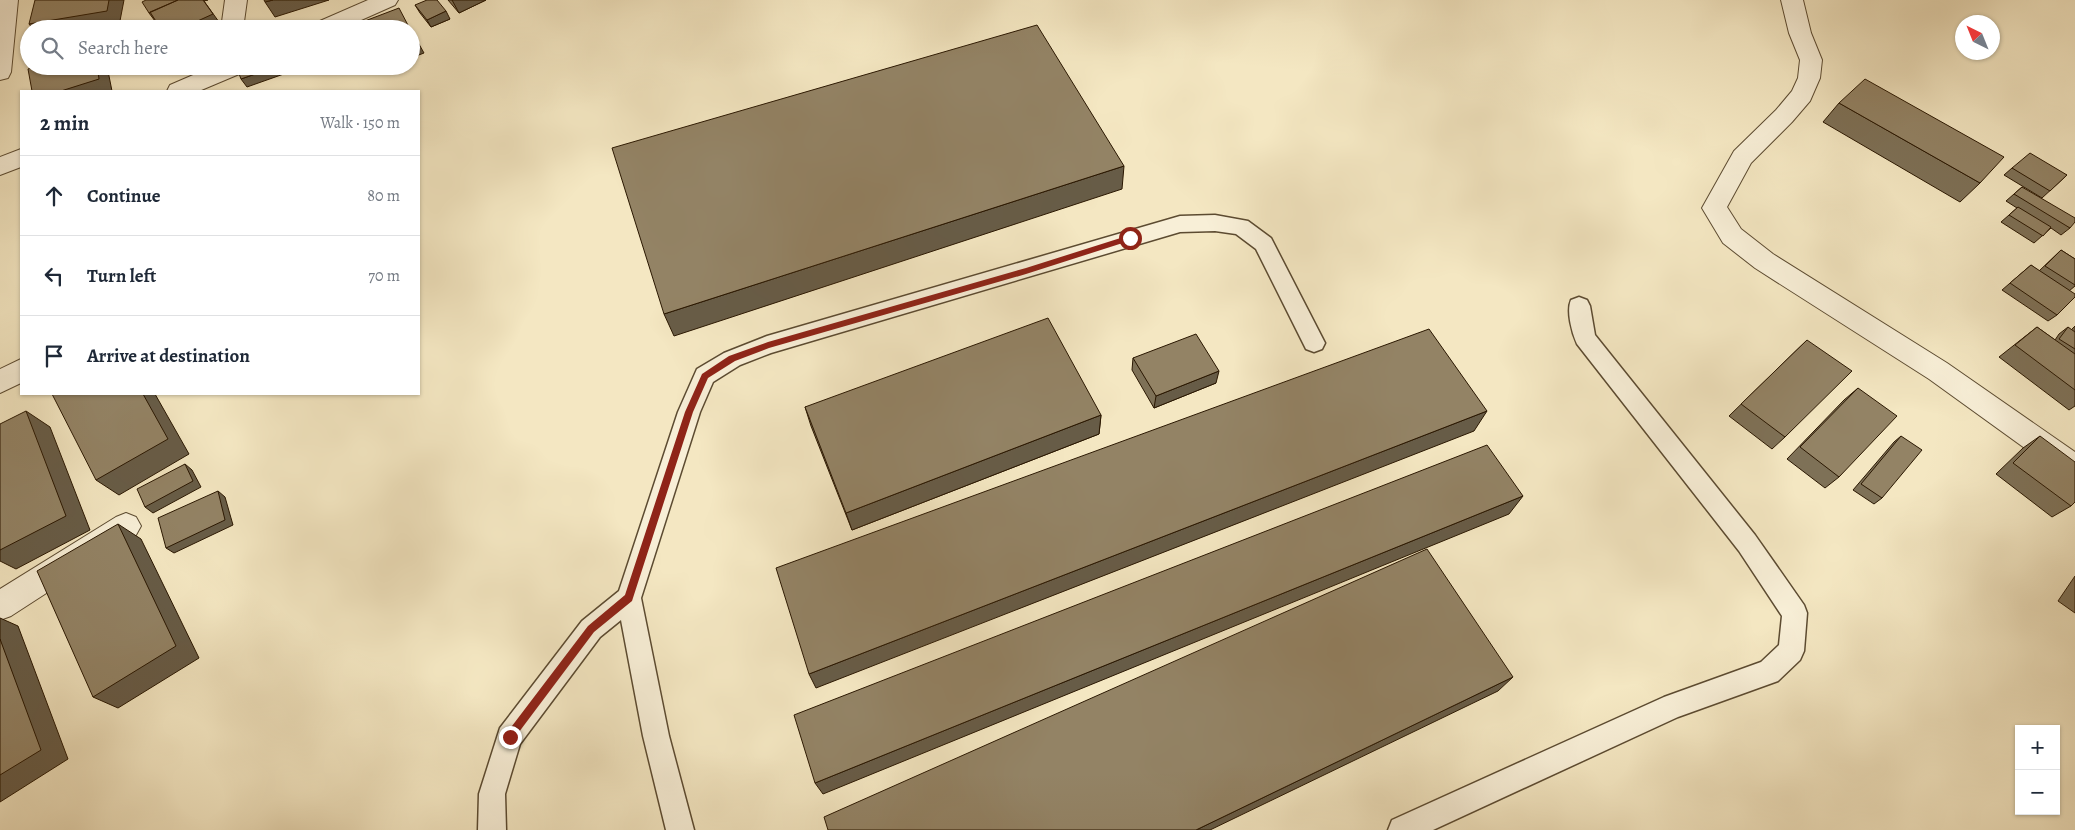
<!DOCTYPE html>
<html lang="en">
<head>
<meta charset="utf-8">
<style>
	:root { --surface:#fff; --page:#f2f2f3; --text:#1f2937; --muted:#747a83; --line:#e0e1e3 }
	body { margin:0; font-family:Alegreya,serif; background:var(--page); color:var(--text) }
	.controls { position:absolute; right:15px; bottom:15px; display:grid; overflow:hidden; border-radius:0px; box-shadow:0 1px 4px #0004 }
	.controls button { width:45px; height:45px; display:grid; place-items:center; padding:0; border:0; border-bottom:1px solid var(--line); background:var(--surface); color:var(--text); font:25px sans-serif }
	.compass { position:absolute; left:1955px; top:15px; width:45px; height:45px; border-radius:50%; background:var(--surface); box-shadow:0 1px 4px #0004; rotate:317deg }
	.stop { position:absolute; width:15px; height:15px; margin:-11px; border:4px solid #8f2418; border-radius:50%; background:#fff }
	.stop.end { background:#8f2418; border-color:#fff; box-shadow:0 1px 5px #0008 }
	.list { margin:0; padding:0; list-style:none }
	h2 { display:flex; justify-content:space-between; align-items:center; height:65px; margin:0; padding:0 20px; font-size:21px }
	h2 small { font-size:16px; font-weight:400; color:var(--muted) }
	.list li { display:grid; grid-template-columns:32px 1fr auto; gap:15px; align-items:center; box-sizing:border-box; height:80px; padding:0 20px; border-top:1px solid var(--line) }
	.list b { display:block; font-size:19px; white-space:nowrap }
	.list em { font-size:16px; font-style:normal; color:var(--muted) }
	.icon { flex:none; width:28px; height:28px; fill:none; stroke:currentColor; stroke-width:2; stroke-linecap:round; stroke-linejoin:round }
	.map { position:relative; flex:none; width:2075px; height:830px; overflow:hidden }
	.search { position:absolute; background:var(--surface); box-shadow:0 1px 4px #0004; left:20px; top:20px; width:400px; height:55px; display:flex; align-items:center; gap:12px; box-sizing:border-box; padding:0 18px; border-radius:28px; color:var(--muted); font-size:19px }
	.panel { position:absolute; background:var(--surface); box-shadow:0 1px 4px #0004; left:20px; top:90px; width:400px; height:305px; border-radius:0px }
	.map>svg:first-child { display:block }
</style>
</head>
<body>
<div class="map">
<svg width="2075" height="830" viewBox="0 0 2075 830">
	<rect width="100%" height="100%" fill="#f4e7c2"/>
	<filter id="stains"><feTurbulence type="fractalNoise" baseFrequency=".004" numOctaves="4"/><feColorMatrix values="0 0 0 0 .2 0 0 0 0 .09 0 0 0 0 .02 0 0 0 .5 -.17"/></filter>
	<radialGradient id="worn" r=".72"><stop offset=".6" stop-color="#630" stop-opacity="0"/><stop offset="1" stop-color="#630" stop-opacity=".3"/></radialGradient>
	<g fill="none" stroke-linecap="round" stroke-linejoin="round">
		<defs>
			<path id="lane" d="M1215,215L1248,221L1271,238L1325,343L1322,349L1314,352L1306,349L1256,249L1236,234L1215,231L1180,232L771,353L740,365L713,382L700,412L641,598L669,736L694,830H666L643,736L621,620L600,637L520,744L505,794L506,830H478L479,794L500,728L582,621L619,591L678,412L697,369L724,353L767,336L1180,216Z
				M1579,297L1587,300L1590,306L1595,335L1755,535L1804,605L1807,613L1804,651L1800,660L1778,681L1678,717L1433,830H1388L1392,820L1664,697L1761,662L1779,645L1782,616L1739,551L1577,344C1572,333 1566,311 1571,300Z"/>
			<path id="street" d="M0,0H18L11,72L8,78L0,80Z
				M225,0H247L243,29H221Z
				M368,0H398L395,5L341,29H310L313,24Z
				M1781,0H1803L1811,33L1822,60L1820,78L1810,101L1792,122L1751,163L1727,207L1741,229L1773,254L1947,363L2075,452V480L2065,477L1929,379L1755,268L1723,243L1702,208L1734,151L1776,110L1792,91L1798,78L1800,60L1789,33Z
				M214,66H247L244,72L199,91H167L170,85Z
				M21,149V167L0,175V157Z
				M21,359V383L0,393V369Z
				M126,513L136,517L141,526L136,535L11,616L0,620V589L116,517Z"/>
		</defs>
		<!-- lane casing -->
		<use href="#lane" stroke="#5c4b31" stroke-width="3"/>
		<!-- street casing -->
		<use href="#street" stroke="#5c4b31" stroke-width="2"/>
		<!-- lane -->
		<use href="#lane" fill="#f8efd7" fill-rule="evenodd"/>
		<!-- street -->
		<use href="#street" fill="#f8efd7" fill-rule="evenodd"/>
	</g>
	<!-- wall -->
	<path fill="#7e7157" stroke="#2a1701" d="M448,0H486L459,13Z
		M415,5L450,19L431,27L420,13Z
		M1839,103L1980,183L1960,202L1823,122Z
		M2012,168L2067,175L2042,198L2004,175Z
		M2022,187L2070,228L2061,235L2051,228L2034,243L2001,222L2017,208L2006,201Z
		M2061,250L2075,259V286L2069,291L2057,315L2048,321L2002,290L2031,265L2039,271Z
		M2075,326V406L2069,410L1999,357L2037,327L2055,340L2059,334L2068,327L2071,330Z
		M1807,340L1785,437L1772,449L1729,416Z
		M1133,358L1216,383L1154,408L1132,370Z
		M1858,388L1839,477L1825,488L1787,459L1844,400Z
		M805,407L1101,415L1099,434L852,530L811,426Z
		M1901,436L1882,498L1874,504L1853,490L1894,442Z
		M2040,436L2071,506L2052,517L1996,474L2023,448Z
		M2075,576V613L2058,601Z"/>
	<!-- shaded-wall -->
	<path fill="#675c47" stroke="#2a1701" d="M109,0H124L119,26L101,29H33L29,24Z
		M182,0H208L204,1L224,29H180L204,2L155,21L149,13Z
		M273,0H329L275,17L265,2Z
		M452,0H486L459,13Z
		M446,11L450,19L431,27L427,20Z
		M411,30L424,53L411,58Z
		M97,66H107L112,91H61Z
		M278,66H294L295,70L247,87L241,79Z
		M369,66H389L373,72Z
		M1124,166L1122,189L674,336L664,314Z
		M1219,371L1216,383L1154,408L1156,396Z
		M143,394H155L189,454L119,495L96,480Z
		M26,411L50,427L90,530L16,569L0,561V550Z
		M1487,411L1474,431L816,688L809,674Z
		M1101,415L1099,434L852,530L846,513Z
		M185,464L192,470L201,487L153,513L145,507Z
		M218,491L225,497L233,525L174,553L166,548Z
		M1523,496L1509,514L823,794L815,783Z
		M118,524L141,539L199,658L118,708L93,697Z
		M0,618L18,626L68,759L0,802Z
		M1513,677L1498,691L1210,830H1196Z"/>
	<!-- building -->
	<path fill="#938365" stroke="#2a1701" d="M35,0H109L107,11L29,24Z
		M146,0H178L149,13L142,2Z
		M178,0H203L213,14L180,29H161L150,12Z
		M264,0H273L265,2Z
		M427,0H437L446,11L427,20L415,5Z
		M399,8L410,29H350L349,27Z
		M1037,25L1124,166L664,314L612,148Z
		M411,31L415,39L411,40Z
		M35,66H97L99,79L61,91H32L28,69Z
		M236,66H278L241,79Z
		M1865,79L2004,157L1980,183L1839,103Z
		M2030,153L2067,175L2050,191L2012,168Z
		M2022,187L2075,218V222L2070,228L2014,194Z
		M2018,207L2051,227L2043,236L2009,215Z
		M2061,250L2075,259V285L2045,266Z
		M2031,265L2075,294V297L2057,315L2010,283Z
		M1048,318L1101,415L846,513L805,407Z
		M2037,327L2075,354V390L2015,345Z
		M2068,327L2075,332V349L2059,339Z
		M1429,329L1487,411L809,674L776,568Z
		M1196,334L1219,371L1156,396L1133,358Z
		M1807,340L1852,371L1785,437L1741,404Z
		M1858,388L1897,416L1839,477L1800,447Z
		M52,394H143L168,439L96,480Z
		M26,411L66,516L0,550V424Z
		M1901,436L1922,450L1882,498L1861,484Z
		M2040,436L2075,462V502L2071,506L2013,463Z
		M1487,445L1523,496L815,783L794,715Z
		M185,464L193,481L145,507L137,489Z
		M218,491L225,520L166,548L158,518Z
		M118,524L176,646L93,697L37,571Z
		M1427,549L1513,677L1196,830H828L824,817Z
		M0,639L41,750L0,775Z"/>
	<!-- route -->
	<path fill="#8f2418" d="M1130,235H1132V240L1026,274L769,348L735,361L708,378L693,412L632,601L594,632L513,740H506V734L588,626L625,595L685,412L702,374L729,356L768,342L1026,268Z"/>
	<rect width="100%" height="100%" filter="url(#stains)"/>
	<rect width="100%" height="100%" fill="url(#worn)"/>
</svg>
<div class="controls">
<button>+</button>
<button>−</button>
</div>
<svg class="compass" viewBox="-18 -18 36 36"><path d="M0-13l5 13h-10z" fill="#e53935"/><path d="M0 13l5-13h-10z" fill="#747a83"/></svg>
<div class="stop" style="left:1130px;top:238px"></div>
<div class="stop end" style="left:510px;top:737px"></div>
<div class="search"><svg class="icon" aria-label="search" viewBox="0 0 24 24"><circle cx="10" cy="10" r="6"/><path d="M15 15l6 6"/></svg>Search here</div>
<section class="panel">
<h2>2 min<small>Walk · 150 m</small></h2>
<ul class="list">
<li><svg class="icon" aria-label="ahead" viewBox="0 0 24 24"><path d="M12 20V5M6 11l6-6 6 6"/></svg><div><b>Continue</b></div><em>80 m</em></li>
<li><svg class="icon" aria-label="left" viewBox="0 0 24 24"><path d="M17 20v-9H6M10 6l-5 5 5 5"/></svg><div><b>Turn left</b></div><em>70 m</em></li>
<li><svg class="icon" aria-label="arrive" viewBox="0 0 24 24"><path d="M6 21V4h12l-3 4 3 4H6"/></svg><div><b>Arrive at destination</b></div></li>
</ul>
</section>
</div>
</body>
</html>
